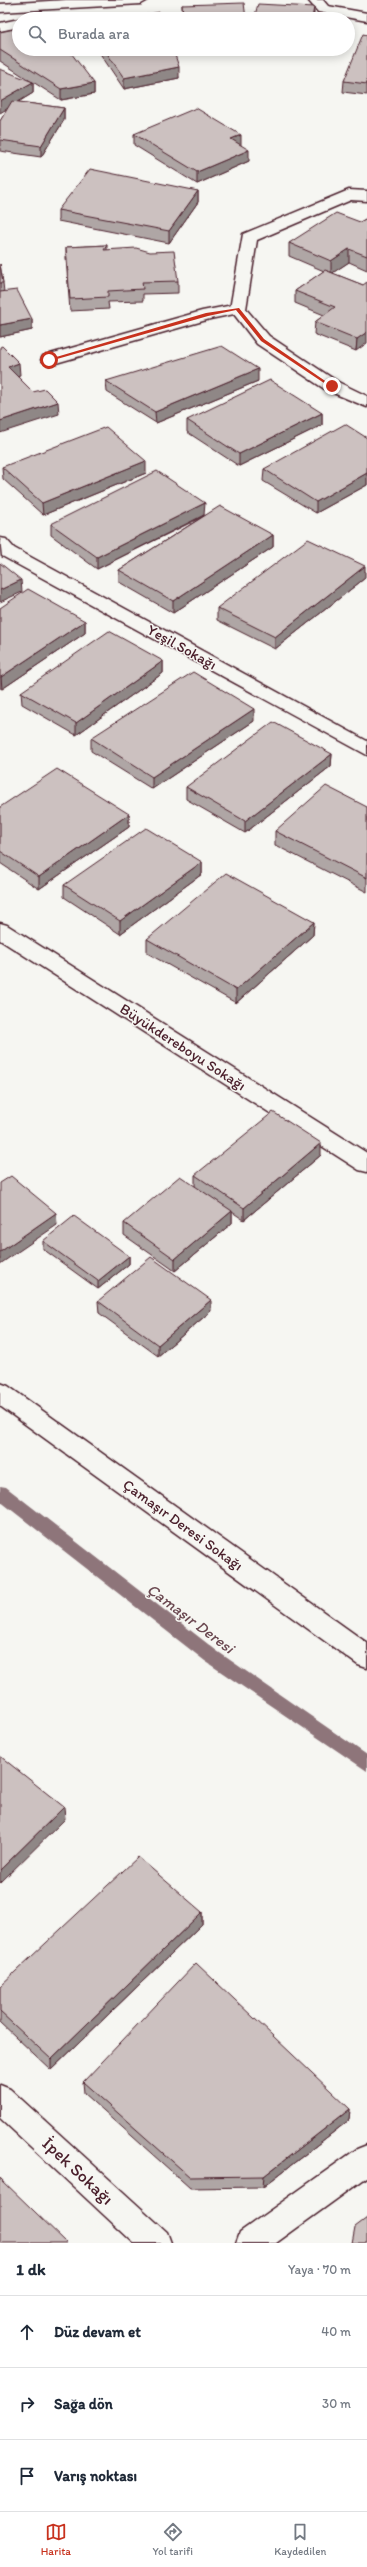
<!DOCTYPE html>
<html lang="tr">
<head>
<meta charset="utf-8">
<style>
	:root { --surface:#fff; --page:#f2f2f3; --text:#1f2937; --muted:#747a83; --line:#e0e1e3; --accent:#c8321e }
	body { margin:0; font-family:Itim,sans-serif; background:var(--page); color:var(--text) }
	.stop { position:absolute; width:12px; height:12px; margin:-9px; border:3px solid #c8321e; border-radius:50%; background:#fff }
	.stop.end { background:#c8321e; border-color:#fff; box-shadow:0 1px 4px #0008 }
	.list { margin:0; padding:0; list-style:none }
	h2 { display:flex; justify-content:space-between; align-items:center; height:52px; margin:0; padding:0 16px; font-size:17px }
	h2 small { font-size:13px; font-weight:400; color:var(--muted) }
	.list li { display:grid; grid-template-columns:26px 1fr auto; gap:12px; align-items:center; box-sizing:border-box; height:72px; padding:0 16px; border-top:1px solid var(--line) }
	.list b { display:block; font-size:15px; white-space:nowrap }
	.list em { font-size:13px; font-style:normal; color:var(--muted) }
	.icon { flex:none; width:22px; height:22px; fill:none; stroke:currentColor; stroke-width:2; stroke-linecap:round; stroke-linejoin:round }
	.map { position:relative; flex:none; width:367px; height:2243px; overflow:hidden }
	.search { position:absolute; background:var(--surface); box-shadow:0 2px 10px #0003; left:12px; right:12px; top:12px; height:44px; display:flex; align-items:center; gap:10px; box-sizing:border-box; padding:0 14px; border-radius:22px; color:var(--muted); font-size:15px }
	.sheet { height:268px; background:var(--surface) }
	nav { display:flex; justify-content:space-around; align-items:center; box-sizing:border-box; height:56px; border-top:1px solid var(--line); background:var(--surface); font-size:11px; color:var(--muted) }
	nav a { display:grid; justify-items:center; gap:2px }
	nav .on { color:var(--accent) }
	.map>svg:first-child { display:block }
</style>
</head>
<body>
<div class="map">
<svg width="367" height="2243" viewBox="0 0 367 2243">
	<rect width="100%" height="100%" fill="#f6f6f2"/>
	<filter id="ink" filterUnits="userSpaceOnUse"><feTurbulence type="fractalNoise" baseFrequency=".025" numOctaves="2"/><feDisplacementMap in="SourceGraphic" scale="8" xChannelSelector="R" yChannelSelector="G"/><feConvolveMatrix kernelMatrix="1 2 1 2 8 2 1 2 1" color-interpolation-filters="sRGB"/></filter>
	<g filter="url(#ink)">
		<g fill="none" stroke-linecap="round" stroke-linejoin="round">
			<!-- stream -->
			<path fill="#8e747a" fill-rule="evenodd" d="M0,1486L6,1487L217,1651L367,1755V1771L205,1661L0,1501Z"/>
			<defs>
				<path id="lane" d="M238,304L246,309L244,312L210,319L49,365L41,360L43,356L202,311Z"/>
				<path id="street" d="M66,0H148L141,4L0,12V4Z
					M308,0H323L328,6L367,13V21L318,12Z
					M19,19V27L0,31V23Z
					M349,190L367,191V201L351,200L257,240L246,309L269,336L338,382L367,396V407L326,390L257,344L230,309L243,234Z
					M0,538L6,539L14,548L367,741V755L2,556Z
					M0,923L7,925L367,1153V1172L359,1170L0,940Z
					M0,1383L8,1386L367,1643V1668L358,1665L0,1406Z
					M0,2085L10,2089L167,2232L171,2243H134L0,2118Z
					M367,2145V2177L276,2243H236L240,2232L357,2149Z"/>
			</defs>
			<!-- lane casing -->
			<use href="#lane" stroke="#4a1f2b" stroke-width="3"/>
			<!-- street casing -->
			<use href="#street" stroke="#4a1f2b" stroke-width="3"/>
			<!-- lane -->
			<use href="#lane" fill="#f6f6f2" fill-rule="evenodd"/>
			<!-- street -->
			<use href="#street" fill="#f6f6f2" fill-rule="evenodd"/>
		</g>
		<!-- wall -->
		<path fill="#afa6a5" stroke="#4a1f2b" d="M182,5L246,19H182Z
			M0,32L94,83V94L61,100L33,82V93L18,102L64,108V120L41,157L0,151V121L9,108L32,82L0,61Z
			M367,35V95L343,92L344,81Z
			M97,49H173L179,78L124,89Z
			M134,134L241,145L249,161L197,184L134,145Z
			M198,191V202L169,243L58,221V210Z
			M367,218V270L349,262L332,273L363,285L356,351L314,334L315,322L324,315L295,303V291L324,271L289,256V243L360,222Z
			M107,245V250L178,281V293L143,294V301L108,302L109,309L70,311L66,258V247Z
			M0,264L3,283L4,292L32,319V330L0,337Z
			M106,381H258L156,423L107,392Z
			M322,413V425L239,466L187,432V420Z
			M367,438V485L316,513L263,481L264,469Z
			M2,467L146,473L43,515L3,479Z
			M204,515L273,535V547L173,613L119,582V570L204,516L97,569L51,535V524Z
			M365,578L275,649L217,620V608Z
			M0,608L85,621V633L2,689L0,688Z
			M163,661V673L76,735L22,704L21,692Z
			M254,721L152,789L91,751V738Z
			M332,754L331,766L245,833L186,799V787Z
			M0,807L129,814V827L39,889L0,863Z
			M367,807V892L275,845V831Z
			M202,862V874L120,934L64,897V885Z
			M314,922L313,935L236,1003L147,953V939Z
			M321,1155L244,1220L232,1212V1223L175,1271L124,1235V1223L195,1186V1175Z
			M43,1241L129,1256V1264L98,1289L43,1249Z
			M98,1301L211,1311L158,1356L99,1313Z
			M202,1912V1924L51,2070L0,2022V1986Z
			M83,2082L350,2109L349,2120L263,2187L190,2188L84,2093Z"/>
		<!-- shaded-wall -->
		<path fill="#8f8786" stroke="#4a1f2b" d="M314,7V19H312Z
			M179,67V78L124,89V78Z
			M33,82V93L0,113V101Z
			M94,83V94L61,100V89Z
			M64,108V120L41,157V146Z
			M241,135V146L231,139Z
			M249,150V161L197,184V172Z
			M198,191V202L169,243V231Z
			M349,249V262L331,274V261Z
			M32,319V330L0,337V325Z
			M367,332V343L356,351L357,339Z
			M19,363L20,375L9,378L8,367Z
			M258,369V381L156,423L155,412Z
			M58,402L59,414L0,433V421Z
			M322,413V425L239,466V454Z
			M146,461V473L43,515L42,503Z
			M367,473V485L316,513V502Z
			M205,503L204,515L97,569V557Z
			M273,535V547L173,613V601Z
			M365,566V578L275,649V637Z
			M21,580L22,592L0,602V590Z
			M85,621V633L2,689L1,677Z
			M163,661V673L76,735V723Z
			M254,709V721L152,789V777Z
			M332,754L331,766L245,833V821Z
			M129,814V827L39,889V877Z
			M202,862V874L120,934V921Z
			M314,922L313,935L236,1003V990Z
			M321,1143V1155L244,1220V1208Z
			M232,1211V1223L175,1271V1259Z
			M56,1213L57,1225L0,1264V1252Z
			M129,1256V1264L98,1289V1281Z
			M211,1300V1311L158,1356V1345Z
			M64,1807L65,1819L0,1883V1870Z
			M202,1912V1924L51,2070V2059Z
			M350,2109L349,2120L263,2187L264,2176Z"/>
		<!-- building -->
		<path fill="#ccc1c0" stroke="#4a1f2b" d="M244,3L246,19H184L182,5Z
			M258,4L314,7L312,19H254Z
			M160,12L163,19H123Z
			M19,28V49H68L94,83L61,89L0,50V32Z
			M363,34L367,35V84L344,81Z
			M104,49H173L179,67L124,78Z
			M0,69L33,82L0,101Z
			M12,101L64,108L41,146L0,140V121Z
			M196,108L241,135L231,139L249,150L197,172L134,134Z
			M90,169L198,191L169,231L58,210Z
			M336,213L360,222L367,218V256L349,249L331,261L289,243Z
			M107,245L104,250L136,248L150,252L174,251L178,281L142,282L143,289L108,291V297L70,299L66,247Z
			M0,264L3,283H0Z
			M325,270L363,285L367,282V332L357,339L315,322L335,307L295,291Z
			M17,290L32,319L0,325V292Z
			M2,346L19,363L8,367L33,392L45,389L58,402L0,421V347Z
			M222,346L258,369L155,412L106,381Z
			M270,380L322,413L239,454L187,420Z
			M345,424L367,438V473L316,502L264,469Z
			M106,427L146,461L42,503L2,467Z
			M157,471L205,503L97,557L51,524Z
			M220,506L273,535L173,601L119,570Z
			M308,539L365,566L275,637L217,608Z
			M0,563L21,580L0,590Z
			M28,589L85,621L1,677H0V608Z
			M109,631L163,661L76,723L21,692Z
			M193,672L254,709L152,777L91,738Z
			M273,722L332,754L245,821L186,787Z
			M57,769L129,814L39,877L0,851V807Z
			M326,786L367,807V878L275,831Z
			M146,828L202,862L120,921L64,885Z
			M226,873L314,922L236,990L147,939Z
			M273,1112L321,1143L244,1208L195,1175Z
			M11,1176L56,1213L0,1252V1183Z
			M180,1176L232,1211L175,1259L124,1223Z
			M74,1216L129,1256L98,1281L43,1241Z
			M151,1257L211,1300L158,1345L98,1301Z
			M0,1756L64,1807L0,1870Z
			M138,1857L202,1912L51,2059L0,2012V1986Z
			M196,1963L350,2109L264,2176L190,2177L83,2082Z
			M0,2178L67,2243H0Z
			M367,2218V2243H352L355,2227Z"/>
	</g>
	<!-- route -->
	<path fill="#c8321e" d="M239,308L264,339L334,387H330L261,341L236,310L208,316L50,361L46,360L206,313Z"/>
	<g text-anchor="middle" stroke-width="3" stroke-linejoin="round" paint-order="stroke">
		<!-- street labels -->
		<g font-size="15" fill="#4a1f2b" stroke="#f6f6f2">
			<text transform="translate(182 647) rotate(29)" y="5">Yeşil Sokağı</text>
			<text transform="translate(183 1047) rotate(33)" y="5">Büyükdereboyu Sokağı</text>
			<text transform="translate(183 1525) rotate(36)" y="5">Çamaşır Deresi Sokağı</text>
		</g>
		<!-- water labels -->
		<g font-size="16" font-style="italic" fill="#6c4a52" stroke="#f6f6f2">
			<text transform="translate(191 1618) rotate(37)" y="6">Çamaşır Deresi</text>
		</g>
		<!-- near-street labels -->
		<g font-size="18" fill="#4a1f2b" stroke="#f6f6f2">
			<text transform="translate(78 2171) rotate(43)" y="6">İpek Sokağı</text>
		</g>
	</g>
</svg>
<div class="stop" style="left:49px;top:360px"></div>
<div class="stop end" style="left:332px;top:386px"></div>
<div class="search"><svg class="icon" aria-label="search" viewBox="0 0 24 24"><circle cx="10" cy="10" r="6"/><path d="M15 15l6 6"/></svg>Burada ara</div>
</div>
<section class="sheet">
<h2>1 dk<small>Yaya · 70 m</small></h2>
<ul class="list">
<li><svg class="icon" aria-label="ahead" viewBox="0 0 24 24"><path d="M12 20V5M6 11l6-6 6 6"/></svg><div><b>Düz devam et</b></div><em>40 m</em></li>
<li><svg class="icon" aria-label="right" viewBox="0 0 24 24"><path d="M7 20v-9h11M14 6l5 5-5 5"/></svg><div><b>Sağa dön</b></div><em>30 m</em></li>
<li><svg class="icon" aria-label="arrive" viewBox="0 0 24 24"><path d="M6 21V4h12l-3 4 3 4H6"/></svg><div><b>Varış noktası</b></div></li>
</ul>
</section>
<nav>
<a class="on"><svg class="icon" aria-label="map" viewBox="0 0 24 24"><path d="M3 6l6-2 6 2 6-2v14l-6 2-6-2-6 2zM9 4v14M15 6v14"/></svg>Harita</a>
<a><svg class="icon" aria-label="directions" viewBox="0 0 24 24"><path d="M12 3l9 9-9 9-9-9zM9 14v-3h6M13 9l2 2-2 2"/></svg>Yol tarifi</a>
<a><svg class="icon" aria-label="saved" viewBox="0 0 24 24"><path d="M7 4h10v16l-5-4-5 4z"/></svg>Kaydedilen</a>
</nav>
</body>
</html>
